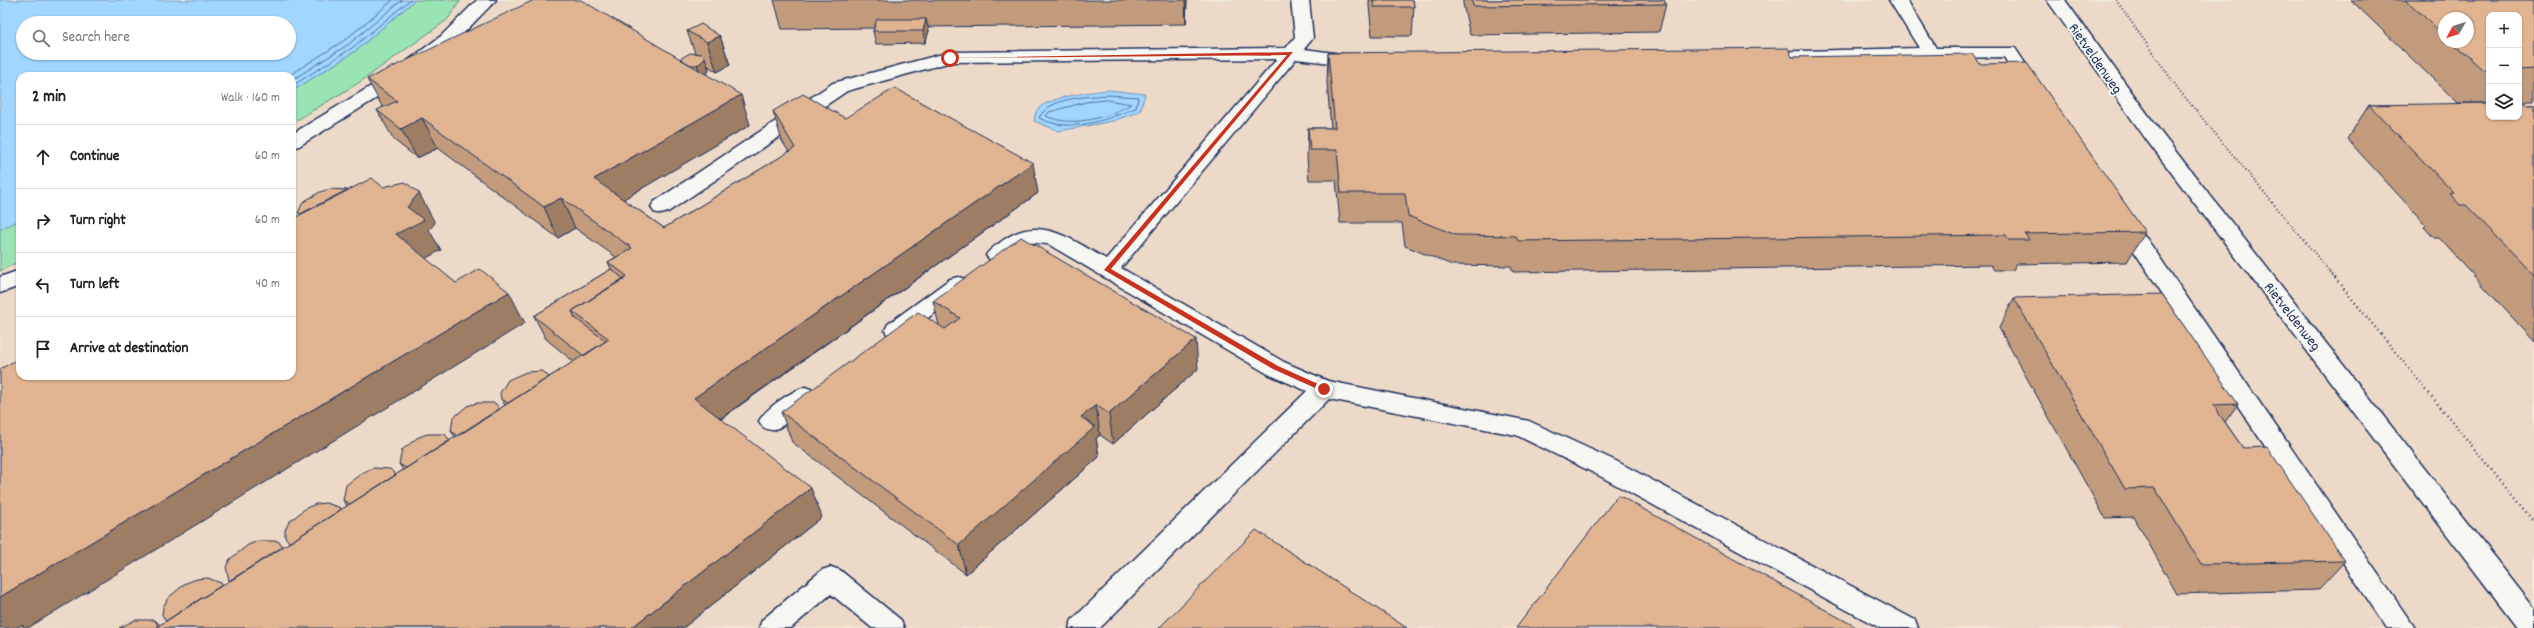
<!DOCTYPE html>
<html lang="en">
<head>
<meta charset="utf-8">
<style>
	:root { --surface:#fff; --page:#f6f6f6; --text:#222; --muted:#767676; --line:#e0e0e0 }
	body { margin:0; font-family:Dekko,sans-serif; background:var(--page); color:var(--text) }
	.controls { position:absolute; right:12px; top:12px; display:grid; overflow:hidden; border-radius:8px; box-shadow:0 1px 3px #0004 }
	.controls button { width:36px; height:36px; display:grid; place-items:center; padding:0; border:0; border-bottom:1px solid var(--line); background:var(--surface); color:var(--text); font:20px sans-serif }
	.compass { position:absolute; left:2438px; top:12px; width:36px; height:36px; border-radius:50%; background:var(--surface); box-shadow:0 1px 3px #0004; rotate:231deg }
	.stop { position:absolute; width:12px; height:12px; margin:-9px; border:3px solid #c8321e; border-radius:50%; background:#fff }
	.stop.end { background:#c8321e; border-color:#fff; box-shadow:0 1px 4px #0008 }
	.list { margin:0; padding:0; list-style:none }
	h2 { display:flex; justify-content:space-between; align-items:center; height:52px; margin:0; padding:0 16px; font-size:17px }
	h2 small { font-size:13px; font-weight:400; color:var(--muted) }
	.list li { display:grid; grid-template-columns:26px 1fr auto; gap:12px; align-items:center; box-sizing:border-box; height:64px; padding:0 16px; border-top:1px solid var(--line) }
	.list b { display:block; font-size:15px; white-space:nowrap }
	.list em { font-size:13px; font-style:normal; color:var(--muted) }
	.icon { flex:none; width:22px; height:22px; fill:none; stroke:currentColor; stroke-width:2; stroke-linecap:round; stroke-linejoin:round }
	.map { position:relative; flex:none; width:2534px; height:628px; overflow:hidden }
	.search { position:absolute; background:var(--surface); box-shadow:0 1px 3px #0004; left:16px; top:16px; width:280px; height:44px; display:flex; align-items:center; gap:10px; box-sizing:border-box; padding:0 14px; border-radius:22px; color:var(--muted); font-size:15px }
	.panel { position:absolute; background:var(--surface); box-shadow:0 1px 3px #0004; left:16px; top:72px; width:280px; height:308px; border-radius:12px }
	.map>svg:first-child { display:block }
</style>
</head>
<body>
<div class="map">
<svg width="2534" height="628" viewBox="0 0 2534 628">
	<rect width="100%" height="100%" fill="#f2e9de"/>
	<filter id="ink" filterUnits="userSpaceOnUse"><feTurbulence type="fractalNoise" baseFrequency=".025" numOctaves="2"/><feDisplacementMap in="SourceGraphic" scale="8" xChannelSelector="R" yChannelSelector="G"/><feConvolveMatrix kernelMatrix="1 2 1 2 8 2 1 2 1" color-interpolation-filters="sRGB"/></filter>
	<g filter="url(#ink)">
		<!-- built -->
		<path fill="#edd9c7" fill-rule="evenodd" d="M393,0H2534V628H0V180L20,171V376H292V76L289,53ZM2489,15H2519V117H2489ZM2444,18H2468V42H2444Z"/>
		<!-- green -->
		<path fill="#9ae3b2" stroke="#5a8988" d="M415,0H461L447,20L360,82L292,123V91L354,52Z
			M20,220V261L0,271V229Z"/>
		<!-- water -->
		<path fill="#a0d6ff" stroke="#6b93bf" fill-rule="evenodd" d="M0,0H415L354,52L292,91V76H20V220L0,229ZM23,23H289V53H23Z
			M1107,90L1145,94L1140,111L1113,121L1059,131L1034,121C1035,119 1035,114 1036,112C1043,97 1092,92 1107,90Z"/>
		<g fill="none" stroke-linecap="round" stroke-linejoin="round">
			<!-- shore -->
			<path stroke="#50729e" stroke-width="1" d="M288,76L345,40L393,0
				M292,80L349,44L402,0
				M292,86L352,48L410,0
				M1107,95L1138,97L1136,108C1105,120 1071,134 1039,118C1049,97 1087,97 1107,95Z
				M1107,100L1131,104C1108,118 1071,128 1046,116L1049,112L1086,102Z"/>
			<defs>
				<path id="minor" d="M477,0H496L453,44L398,85L299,146L292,148V134L386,77L441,36Z
					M1291,0H1309L1313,38L1304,49L1357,56L1363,57L1366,61L1363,65L1357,66L1296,59L1121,268L1284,362L1328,381L1529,421L1616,461L1915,620L1918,628H1880L1598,475L1516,435L1329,399L1100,628H1069L1072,620L1307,391L1268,374L1048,244C1042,244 1034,242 1029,243C1013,246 1009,265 990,260L986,255C991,248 998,244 1005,239C1040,214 1074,241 1106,259L1277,59L951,62L847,91L668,212L661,214L654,212L651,207L654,202L833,83L950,52L1286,48L1295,37Z
					M1889,0H1907L1936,48H2015L2041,87L2039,91H2025L2004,57L1761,62L1755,61L1752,57L1755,53L1761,52L1919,48Z
					M2047,0H2065L2162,134L2534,608V628H2518L2148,142Z
					M2122,211L2129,213L2415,628H2387L2115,223L2112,218L2115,213Z
					M20,270V286L0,293V277Z
					M958,277L966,279L969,284L966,289L904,336L896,338L888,336L885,330L888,324L950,279Z
					M805,387L813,390L817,396C812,405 782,429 772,430C769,430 765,428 763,427L759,421C767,407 790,392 805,387Z
					M831,567L840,570L901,620L904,628H872L831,594L791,628H759L762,620L822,570Z"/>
			</defs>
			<!-- minor casing -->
			<use href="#minor" stroke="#1b2f5e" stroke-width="3"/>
			<!-- path-far1 -->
			<path stroke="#1b2f5e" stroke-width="2" stroke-dasharray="1 2.5" stroke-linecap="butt" d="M2116,0L2179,90L2336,279"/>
			<!-- path -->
			<path stroke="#1b2f5e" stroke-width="2.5" stroke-dasharray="1 3.5" stroke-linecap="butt" d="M2335,278L2534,522"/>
			<!-- minor -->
			<use href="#minor" fill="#f6f6f2" fill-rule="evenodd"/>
		</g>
		<!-- wall -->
		<path fill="#c19b7c" stroke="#1b2f5e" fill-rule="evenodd" d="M774,0H1187L1186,24L928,27L929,31L925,43L876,44L873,31L875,28L782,29Z
			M1369,0H1413L1414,7L1412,36H1372L1369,6Z
			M1463,0H1664L1666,4L1659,32L1470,35L1463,4Z
			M2351,0H2534V102H2519V15H2489V103H2458ZM2444,18L2468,42H2444Z
			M687,31L720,36L730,65L717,72L708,66L709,70L707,74L706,75L750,125L623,199L664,228L789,152L782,141L773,111L845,118L1038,193L721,419L822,517L683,628H119L155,620L160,625L223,584L224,585L229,581L278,541L283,547L347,506L343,500L396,475L403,470L399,464L450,441L455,437L451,431L500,409L505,405L501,399L549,377L574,362L546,339L534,316L611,269L608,262L616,257L575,228L558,238L438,148L417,158L394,140L377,110L383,108L367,79L680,59L695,53Z
			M1328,53L1792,57L1979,64L2145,232L2127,262L2016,264L2013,270H1994L1991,265L1513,272L1511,266L1452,265L1405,246L1402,223H1340L1336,180H1309L1307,158L1308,128H1331L1327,83Z
			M2369,105L2534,106V341L2439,238H2434L2424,227L2426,225L2347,139Z
			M2014,298L2238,404L2225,422L2243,448L2345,561L2318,590L2177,594L2134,517L2105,518L1999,328Z
			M933,301L1198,369L1113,444L1100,435L1096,438L1099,457L966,574L792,442L781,412L939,325Z"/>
		<!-- shaded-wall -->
		<path fill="#9d7e65" stroke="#1b2f5e" d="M1185,0H1187L1186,24Z
			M926,19L929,31L925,43L923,31Z
			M720,36L730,65L717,72L707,42Z
			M705,57L709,70L707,74L702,77L697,65Z
			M741,95L750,125L607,209L594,179Z
			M422,118L438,148L417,158L401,129Z
			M1033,163L1038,193L707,428L694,398Z
			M419,193L435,223L429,230L441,250L414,265L396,234L407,207Z
			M561,198L575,228L558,238L544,207Z
			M509,292L525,323L28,628H25L22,625L16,628H0V597Z
			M1196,339L1198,369L1113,444L1109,414Z
			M1096,405L1100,435L1096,438L1099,457L966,574L959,545L1081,417Z
			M811,488L822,517L683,628H631Z"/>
		<!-- building -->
		<path fill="#e0b490" stroke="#1b2f5e" d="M534,0H581L741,95L594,179L664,228L795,148L773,111L803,94L845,118L895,88L1033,163L694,398L811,488L631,628H155L609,339L572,311L627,276L608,262L632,248L561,198L544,207L422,118L401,129L377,110L397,101L367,79Z
			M1373,0H1413L1414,7H1374Z
			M1472,0H1664L1666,4L1473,6Z
			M2406,0H2534V69L2519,70V15H2489V70H2483L2452,42H2468V18H2444V35Z
			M877,19H926L923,31H873Z
			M701,24L720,36L707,42L687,31Z
			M1788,48L1792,57L1972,54L1979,64L2027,63L2145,232L2025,234L2029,240H2009L2006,235L1518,241L1516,236L1456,235L1408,216L1405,193H1341L1337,150H1310L1308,128H1335L1328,53Z
			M690,53L702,54L705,57L703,61L697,65H691L680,59Z
			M2519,102H2524L2528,106H2534V275L2466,205H2460L2450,194L2454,193L2369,105L2489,103V117H2519Z
			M372,178L383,187L405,182L419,193L407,207L424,220L396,234L456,283L480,269L509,292L0,597V369L20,358V376H292V219Z
			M330,189L347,190L300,214L298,213L303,202L320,192Z
			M1021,237L1196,339L1109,414L1096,405L1081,417L1095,427L959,545L781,412L918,312L945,329L960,318L933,301Z
			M611,269L624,279L572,311L575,318L606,341L584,356L534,316Z
			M2162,294L2238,404L2213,405L2243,448L2267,447L2345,561L2201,564L2155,488L2125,489L2014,298Z
			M543,371L549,377L508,403L501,399L500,393L508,380L526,372Z
			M477,403H495L500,409L458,436L451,431L453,418L467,406Z
			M427,434H445L450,441L406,468L399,464L402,450L417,438Z
			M373,468L390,469L396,475L350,504L343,500L346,485L362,473Z
			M1618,495L1858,628H1516Z
			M326,503L341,508L340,510L289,543V542L285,537V530L289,522L306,508L316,504Z
			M1256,530L1407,628H1159Z
			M258,541H278L283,547L230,581L229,580L226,567L230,559L248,545Z
			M208,578L223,584L222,585L166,621L162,615L163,607L168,598L186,583L197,579Z
			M135,620H155L158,626L155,628H119Z"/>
	</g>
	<!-- route -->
	<path fill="#c8321e" d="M1293,52L1111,269L1278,366L1327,388L1324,392L1273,369L1104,270L1287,55L947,58Z"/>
	<g text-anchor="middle" stroke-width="4" stroke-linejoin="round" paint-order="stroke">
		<!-- street labels -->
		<g font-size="15" fill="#1b2f5e" stroke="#f6f6f2">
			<text transform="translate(2096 58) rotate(55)" y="5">Rietveldenweg</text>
			<text transform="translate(2293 316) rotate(52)" y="5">Rietveldenweg</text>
		</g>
	</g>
</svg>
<div class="controls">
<button>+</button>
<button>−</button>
<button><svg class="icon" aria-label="layers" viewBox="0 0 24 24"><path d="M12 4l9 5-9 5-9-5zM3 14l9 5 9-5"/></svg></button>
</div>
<svg class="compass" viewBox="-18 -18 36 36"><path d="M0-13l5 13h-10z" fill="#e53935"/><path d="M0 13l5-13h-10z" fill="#767676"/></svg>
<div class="stop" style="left:950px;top:58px"></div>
<div class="stop end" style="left:1324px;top:389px"></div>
<div class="search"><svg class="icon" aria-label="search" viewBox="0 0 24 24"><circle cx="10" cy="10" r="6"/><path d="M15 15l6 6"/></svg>Search here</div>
<section class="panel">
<h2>2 min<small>Walk · 160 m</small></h2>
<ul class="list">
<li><svg class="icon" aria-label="ahead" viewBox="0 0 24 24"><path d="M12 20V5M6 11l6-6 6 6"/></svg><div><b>Continue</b></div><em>60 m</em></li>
<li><svg class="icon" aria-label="right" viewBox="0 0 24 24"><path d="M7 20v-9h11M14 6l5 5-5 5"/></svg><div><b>Turn right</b></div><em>60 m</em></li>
<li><svg class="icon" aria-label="left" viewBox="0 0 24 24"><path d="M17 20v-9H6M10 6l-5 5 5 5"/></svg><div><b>Turn left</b></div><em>40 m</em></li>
<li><svg class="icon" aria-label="arrive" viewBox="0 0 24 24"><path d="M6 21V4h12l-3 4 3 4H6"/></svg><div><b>Arrive at destination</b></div></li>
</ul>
</section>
</div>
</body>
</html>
